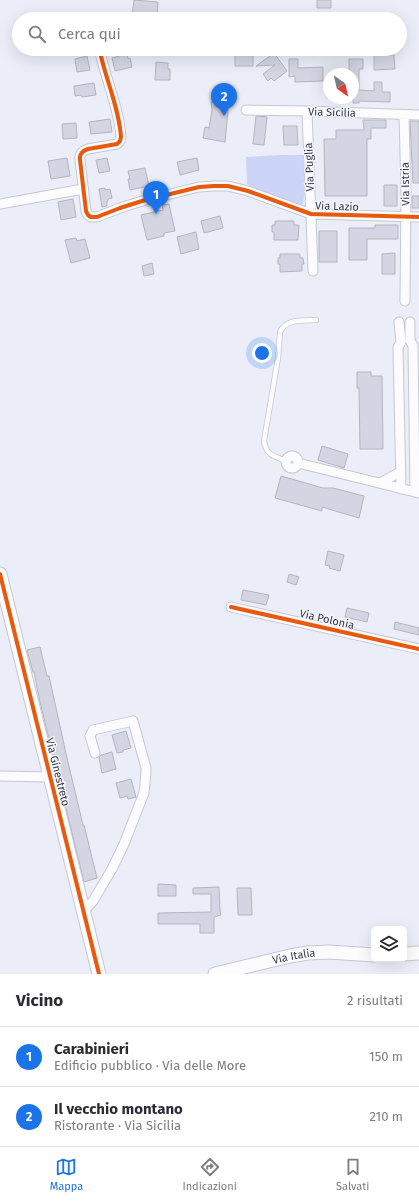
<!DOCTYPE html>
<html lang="it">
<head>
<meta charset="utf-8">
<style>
	:root { --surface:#fff; --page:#f2f2f3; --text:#2b2b33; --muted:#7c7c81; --line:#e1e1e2; --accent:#1a73e8 }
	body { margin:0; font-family:"Fira Sans",sans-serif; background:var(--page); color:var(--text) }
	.controls { position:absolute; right:12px; bottom:12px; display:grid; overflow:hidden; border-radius:6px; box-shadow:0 4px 16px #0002 }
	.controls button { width:36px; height:36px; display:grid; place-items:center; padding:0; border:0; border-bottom:1px solid var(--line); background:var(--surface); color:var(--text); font:20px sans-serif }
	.compass { position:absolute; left:323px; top:68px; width:36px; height:36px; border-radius:50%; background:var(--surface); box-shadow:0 4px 16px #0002; rotate:146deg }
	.you { position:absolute; left:262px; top:353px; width:14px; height:14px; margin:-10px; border:3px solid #fff; border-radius:50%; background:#1a73e8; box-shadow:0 0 0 6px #1a73e833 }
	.badge { display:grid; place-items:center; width:26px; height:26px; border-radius:50%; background:var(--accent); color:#fff; font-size:13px; font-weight:700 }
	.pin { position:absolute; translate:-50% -33px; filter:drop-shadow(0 1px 2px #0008) }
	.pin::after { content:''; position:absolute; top:21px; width:14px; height:12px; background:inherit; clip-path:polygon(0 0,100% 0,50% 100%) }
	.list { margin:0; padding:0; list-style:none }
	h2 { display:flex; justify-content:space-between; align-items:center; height:52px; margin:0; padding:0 16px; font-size:17px }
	h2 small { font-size:13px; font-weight:400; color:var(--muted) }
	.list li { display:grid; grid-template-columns:26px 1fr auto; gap:12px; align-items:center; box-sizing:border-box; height:60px; padding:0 16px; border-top:1px solid var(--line) }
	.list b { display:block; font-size:15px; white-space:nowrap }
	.list p { margin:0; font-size:13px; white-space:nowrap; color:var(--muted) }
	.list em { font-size:13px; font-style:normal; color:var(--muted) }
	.icon { flex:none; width:22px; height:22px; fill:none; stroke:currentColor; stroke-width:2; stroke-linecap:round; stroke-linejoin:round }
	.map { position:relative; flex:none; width:419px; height:974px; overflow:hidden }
	.search { position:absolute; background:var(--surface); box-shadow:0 4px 16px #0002; left:12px; right:12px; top:12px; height:44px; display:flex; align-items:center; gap:10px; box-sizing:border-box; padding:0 14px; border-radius:22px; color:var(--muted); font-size:15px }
	.sheet { height:172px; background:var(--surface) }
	nav { display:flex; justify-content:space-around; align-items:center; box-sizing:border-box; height:56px; border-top:1px solid var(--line); background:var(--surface); font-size:11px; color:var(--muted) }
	nav a { display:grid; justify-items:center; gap:2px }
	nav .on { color:var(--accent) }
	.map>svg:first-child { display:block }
</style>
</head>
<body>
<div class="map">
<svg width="419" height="974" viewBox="0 0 419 974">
	<rect width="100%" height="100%" fill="#ebeef8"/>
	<!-- green -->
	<path fill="#ccd5f7" d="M279,155H303L305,189L303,204L300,207L254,189L247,184L246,157Z"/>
	<!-- building -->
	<path fill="#d3d6e2" stroke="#b2b5bf" d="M134,0L158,2L157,16L141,15V18L132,17Z
		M317,0H331V8H317Z
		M388,52V55H394L395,69L374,70V53Z
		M274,53L287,71L274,81L271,78L268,81L263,74L275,65L256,66Z
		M127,54L128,59L130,58L132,67L115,71L112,58Z
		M235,55H253V66H235Z
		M87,56L90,70L77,72L75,59Z
		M289,59H298V68L323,67V81L295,82V76L289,77Z
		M349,59H363V69H359V90L374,91V82H382V92H390V102L359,101V103H353V74H349Z
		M156,62L168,63V69H170V80H155Z
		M94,83L96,95L82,97L81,95L75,96L74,86Z
		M225,100L228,111L225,142L203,138L205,127L209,128L212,110L211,102Z
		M256,116L267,117L264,145L253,144Z
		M110,119L112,132L91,134L89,122Z
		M363,120H386V128H371V139H367V196H325L324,139H336V130H364Z
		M410,121H419V183H413Z
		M76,123L77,138L63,139L62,124Z
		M283,126H297L298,145H284Z
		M67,158L70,176L51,179L48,161Z
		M107,158L110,171L99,173L96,160Z
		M197,158L199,170L180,175L177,162Z
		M145,168L149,186L130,190L128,179H130L128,171Z
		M384,185H397V206H384Z
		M105,188V190L110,189L112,198L108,199V201H107V206L102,207L99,189Z
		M412,196H419V208H412Z
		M73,199L76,217L61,220L58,202Z
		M169,204L175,231L164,233V236L147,240L141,215L163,210L162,205Z
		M220,216L223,228L204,233L201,221Z
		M275,221H294V225H299L298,240H274V232H272V225H275Z
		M375,225H398V239H367V260H349V228H375Z
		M319,231H337V262H319Z
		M196,232L199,249L181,254L177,237Z
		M76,238L77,241L85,239L90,258L71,263L65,240Z
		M395,253V274H382V254Z
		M280,254H300V258H303L304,264H302V271L280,272V264H278V258H280Z
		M152,263L154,274L144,276L142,266Z
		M357,372H371V376H382L383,449H360L359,388H357Z
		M322,446L348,454L344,468L318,460Z
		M281,476L323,488H333L364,496L359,518L322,507V511L275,498Z
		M328,551L344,555L340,571L329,568L330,566L325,565Z
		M289,574L299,577L296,585L287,582Z
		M243,590L269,595L266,605L241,600Z
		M347,608L369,613L367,622L345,617Z
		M395,622L419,628V635L394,629Z
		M40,647L47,676H49L67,758L83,825H84L97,878L84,882L40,702L34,672H33L27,650Z
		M126,731L131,748L123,750V752L117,753L112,735Z
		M112,752L116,769L102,773L99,758L101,755Z
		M131,779L136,797L128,799L127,796L120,798L116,783Z
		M158,884L176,885V896H158Z
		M219,887L220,911L221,915L214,917V933H200V924H158V913L211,912V894H193V888Z
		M237,888H251L252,915H238Z"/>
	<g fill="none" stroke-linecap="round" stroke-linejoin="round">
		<defs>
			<path id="lane" d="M286,461C274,456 266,455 264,441L278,358L280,332C286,318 304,321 316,320"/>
			<path id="street" d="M100,52C106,80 119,108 121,137L120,141L117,144L88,149C82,151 79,154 80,160L86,211L88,215L91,217H97L120,208L142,201L199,187L214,186H228L248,191L311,214L419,217
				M246,110L307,111L419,115
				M307,111L313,271
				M404,115L406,193L405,301
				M0,204L83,189
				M399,322L401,342L398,347L401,489
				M410,322V340L413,346L415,492
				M286 462a6 6 0 1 1 12 0a6 6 0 1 1-12 0Z
				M298,463L419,493
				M380,483L400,472
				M231,607L419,649
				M0,776L50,777
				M83,912L93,901L112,869L124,844L144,793L146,773V768L133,721L93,730L90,736L95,753"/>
			<g id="secondary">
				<path d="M0,574L99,974"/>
				<path d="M404,954L419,953"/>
				<path id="s1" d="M215,974L290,956L308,953L328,952L374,955"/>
			</g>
		</defs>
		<!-- lane casing -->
		<use href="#lane" stroke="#c5c8d2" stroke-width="6"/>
		<!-- street casing -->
		<use href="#street" stroke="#c5c8d2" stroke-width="11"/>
		<!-- secondary casing -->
		<use href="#secondary" stroke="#c5c8d2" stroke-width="15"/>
		<!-- lane -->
		<use href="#lane" stroke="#fcfcfe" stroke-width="4.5"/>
		<!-- street -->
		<use href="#street" stroke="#fcfcfe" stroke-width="9"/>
		<!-- secondary -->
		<use href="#secondary" stroke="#fcfcfe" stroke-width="13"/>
		<defs>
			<path id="cycleway" d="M100,52C106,80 119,108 121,137L120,141L117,144L88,149C82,151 79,154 80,160L86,211L88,215L91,217H97L120,208L142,201L199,187L214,186H228L248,191L311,214L419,217
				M0,574L99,974
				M231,607L419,649"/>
		</defs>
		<!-- cycleway casing -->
		<use href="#cycleway" stroke="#f6f8ff" stroke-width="6"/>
		<!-- cycleway -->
		<use href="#cycleway" stroke="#e8590c" stroke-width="4"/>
	</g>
	<g text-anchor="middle" stroke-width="3" stroke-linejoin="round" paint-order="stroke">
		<!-- street labels -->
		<g font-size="11" fill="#373a47" stroke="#f6f8ff">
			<text transform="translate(332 112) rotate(2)" y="4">Via Sicilia</text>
			<text transform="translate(309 167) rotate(-92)" y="4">Via Puglia</text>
			<text transform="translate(405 184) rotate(-91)" y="4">Via Istria</text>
			<text transform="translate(337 206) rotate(2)" y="4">Via Lazio</text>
			<text transform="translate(327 619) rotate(13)" y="4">Via Polonia</text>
			<text transform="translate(58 772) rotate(76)" y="4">Via Ginestreto</text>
			<text dy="4" stroke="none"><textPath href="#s1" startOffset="81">Via Italia</textPath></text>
		</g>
	</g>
</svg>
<div class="controls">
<button><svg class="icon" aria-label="layers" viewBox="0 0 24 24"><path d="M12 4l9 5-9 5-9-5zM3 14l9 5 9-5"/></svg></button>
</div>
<svg class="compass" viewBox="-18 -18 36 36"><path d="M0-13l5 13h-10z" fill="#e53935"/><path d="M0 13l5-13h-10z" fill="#7c7c81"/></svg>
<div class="you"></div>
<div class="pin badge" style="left:156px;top:214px">1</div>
<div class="pin badge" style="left:224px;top:116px">2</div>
<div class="search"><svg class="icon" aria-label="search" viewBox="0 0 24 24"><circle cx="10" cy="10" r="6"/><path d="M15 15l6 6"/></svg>Cerca qui</div>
</div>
<section class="sheet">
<h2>Vicino<small>2 risultati</small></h2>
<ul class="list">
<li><span class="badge">1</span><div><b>Carabinieri</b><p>Edificio pubblico · Via delle More</p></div><em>150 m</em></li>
<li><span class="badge">2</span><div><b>Il vecchio montano</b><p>Ristorante · Via Sicilia</p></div><em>210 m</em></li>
</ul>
</section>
<nav>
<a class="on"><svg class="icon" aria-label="map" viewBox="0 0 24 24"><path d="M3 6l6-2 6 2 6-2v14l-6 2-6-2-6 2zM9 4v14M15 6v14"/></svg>Mappa</a>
<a><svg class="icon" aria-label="directions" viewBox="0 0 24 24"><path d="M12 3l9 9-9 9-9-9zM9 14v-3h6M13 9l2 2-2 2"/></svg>Indicazioni</a>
<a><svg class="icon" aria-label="saved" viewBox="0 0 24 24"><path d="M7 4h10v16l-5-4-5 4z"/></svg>Salvati</a>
</nav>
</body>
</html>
